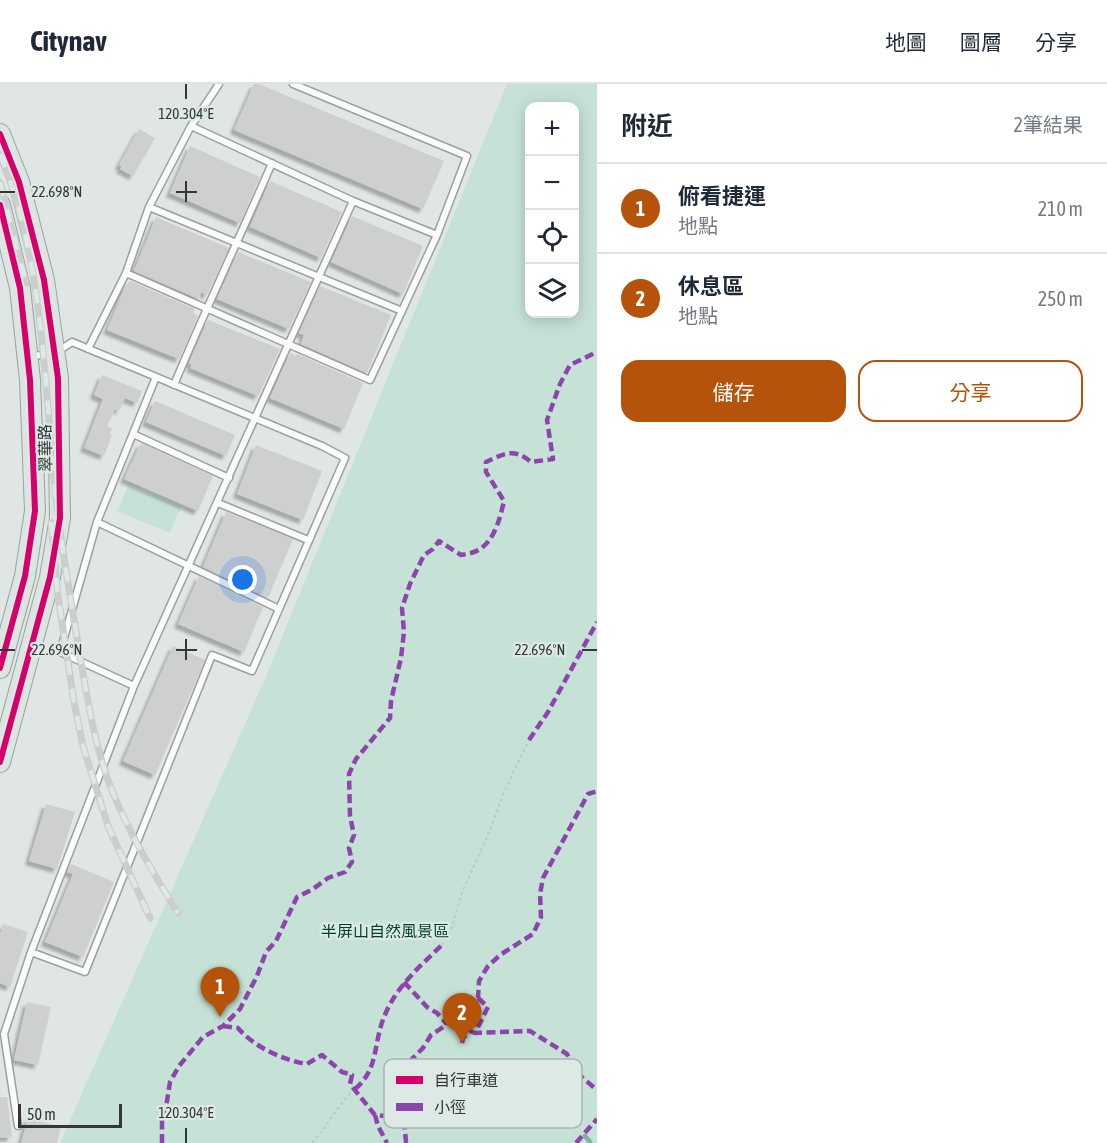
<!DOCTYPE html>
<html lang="zh-TW">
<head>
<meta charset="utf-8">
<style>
	:root { --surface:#fff; --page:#f6f6f7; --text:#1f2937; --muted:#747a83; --line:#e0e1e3; --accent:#b45309 }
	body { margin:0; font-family:"Asap Condensed","Noto Sans TC",sans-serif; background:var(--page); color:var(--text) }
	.controls { position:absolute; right:18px; top:18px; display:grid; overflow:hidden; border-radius:12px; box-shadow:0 3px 15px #0003 }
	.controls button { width:54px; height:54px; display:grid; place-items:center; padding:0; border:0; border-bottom:2px solid var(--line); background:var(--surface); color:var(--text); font:30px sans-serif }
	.scale { position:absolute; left:18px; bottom:15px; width:104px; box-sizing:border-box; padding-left:6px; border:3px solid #333836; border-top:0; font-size:16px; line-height:21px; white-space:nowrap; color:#333836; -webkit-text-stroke:4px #dde9e4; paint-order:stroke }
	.you { position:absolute; left:243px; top:496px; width:21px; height:21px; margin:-15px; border:4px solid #fff; border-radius:50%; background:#1a73e8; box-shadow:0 0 0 9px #1a73e833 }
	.badge { display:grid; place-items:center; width:39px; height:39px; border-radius:50%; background:var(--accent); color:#fff; font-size:20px; font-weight:700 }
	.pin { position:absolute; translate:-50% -50px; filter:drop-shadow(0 2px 3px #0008) }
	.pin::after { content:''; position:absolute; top:32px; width:21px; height:18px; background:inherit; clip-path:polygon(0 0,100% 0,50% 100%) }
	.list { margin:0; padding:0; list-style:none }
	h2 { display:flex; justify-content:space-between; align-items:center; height:78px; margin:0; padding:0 24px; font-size:26px }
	h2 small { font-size:20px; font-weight:400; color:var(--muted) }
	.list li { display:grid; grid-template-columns:39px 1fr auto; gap:18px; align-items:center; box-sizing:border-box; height:90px; padding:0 24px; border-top:2px solid var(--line) }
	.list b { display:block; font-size:22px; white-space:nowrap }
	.list p { margin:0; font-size:20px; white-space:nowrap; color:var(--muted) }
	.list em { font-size:20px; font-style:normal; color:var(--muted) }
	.actions { display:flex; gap:12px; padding:18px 24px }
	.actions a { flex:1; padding:14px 0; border:2px solid var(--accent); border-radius:18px; text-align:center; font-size:21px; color:var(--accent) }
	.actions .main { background:var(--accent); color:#fff }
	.icon { flex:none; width:33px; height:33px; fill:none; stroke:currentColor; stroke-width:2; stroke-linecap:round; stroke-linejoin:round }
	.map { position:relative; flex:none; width:597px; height:1059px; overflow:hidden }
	header { display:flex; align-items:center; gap:36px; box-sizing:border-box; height:84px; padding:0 30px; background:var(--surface); border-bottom:2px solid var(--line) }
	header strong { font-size:28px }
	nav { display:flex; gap:33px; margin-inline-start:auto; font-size:21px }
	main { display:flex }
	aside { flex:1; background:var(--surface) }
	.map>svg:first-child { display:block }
</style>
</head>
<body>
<header>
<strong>Citynav</strong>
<nav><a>地圖</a><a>圖層</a><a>分享</a></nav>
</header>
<main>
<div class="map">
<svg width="597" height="1059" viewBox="0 0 597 1059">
	<defs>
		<filter id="shadow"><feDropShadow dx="-4" dy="4" stdDeviation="1.5" flood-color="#0004"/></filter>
	</defs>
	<rect width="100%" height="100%" fill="#e0e6e3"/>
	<!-- green -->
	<path fill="#c6e2d6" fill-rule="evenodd" d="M507,0H597V1059H60L267,590ZM574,22V230H530V22Z
		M128,402L181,423L170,449L117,427Z"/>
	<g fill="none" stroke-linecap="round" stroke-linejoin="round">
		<!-- stream -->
		<path stroke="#7db29e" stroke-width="4.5" d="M585,1052L590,1058"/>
	</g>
	<!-- building -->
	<path fill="#cecfcf" filter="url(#shadow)" d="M254,0H259L444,77L423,125L234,46Z
		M139,45L155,54L133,92L120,85L122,83L119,81Z
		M190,62L260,93L240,139L170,109Z
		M270,97L342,128L321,174L250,143Z
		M352,132L423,162L403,210L331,178Z
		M156,133L229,164L207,211L201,208L199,215L134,187Z
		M238,168L311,198L289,245L217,215Z
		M130,197L195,225L193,229L198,232L179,275L107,246L125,203Z
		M320,202L391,231L367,289L301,260L304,251L299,249Z
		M208,236L280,265L258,312L190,284L192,281L189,279Z
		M290,269L296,272L297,270L363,299L344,345L270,314Z
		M102,291L142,307L137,319L125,314L119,327L115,325L107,342L112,344L110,350L112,351L104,372L84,364L103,315L94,311Z
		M155,317L235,351L226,372L146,338Z
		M141,359L213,392L198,427L124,395Z
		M256,361L322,387L303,436L237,410Z
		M226,428L293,455L268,514L203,483Z
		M199,492L263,523L244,568L178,540Z
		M173,562L205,576L155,691L123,677Z
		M46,720L75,728L57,785L29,777Z
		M71,780L114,798L83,873L45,858L73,790L67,788Z
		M3,840L28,848L10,903L0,899V851Z
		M27,918L51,923L38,981L14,976Z
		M0,1013H7L12,1053L0,1054Z
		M28,1034L61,1043L57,1059H21Z"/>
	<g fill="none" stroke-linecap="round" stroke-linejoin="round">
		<defs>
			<path id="lane" d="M191,42L219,0
				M353,117L437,151
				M149,123L402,227
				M126,189L370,296L437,151L467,72L293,0
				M88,265L126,189L149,123L191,42L353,117L134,602
				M174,301C205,226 240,153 272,79
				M133,350L229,394
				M218,419L308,456
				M97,438L279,525
				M31,868L85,888L212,571L252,587L345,374L322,362L72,258L54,270L31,272
				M18,1042L4,950L31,868L134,602L60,568L97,438L156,293"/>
			<path id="primary" d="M0,50L19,98L44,196L58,294L60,434L50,493L0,678
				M0,121L20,204L30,296L35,427L25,492L0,584"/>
		</defs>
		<!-- lane casing -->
		<use href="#lane" stroke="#9ba09d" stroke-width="9"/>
		<!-- primary casing -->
		<use href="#primary" stroke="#94a59f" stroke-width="22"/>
		<!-- path -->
		<path stroke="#c2c5c4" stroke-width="2" stroke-dasharray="3 3" stroke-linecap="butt" d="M442,861L451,846L463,806L488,751L504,708L529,656
			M312,1059C328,1042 338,1020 355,1005"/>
		<!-- lane -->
		<use href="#lane" stroke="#fafbfb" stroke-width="6"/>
		<!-- primary -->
		<use href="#primary" stroke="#dce5e1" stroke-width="20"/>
		<defs>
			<path id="rail" d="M0,70C43,175 44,294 55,406C61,461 71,517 80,572C88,618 95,665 113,709C130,751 154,790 178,829
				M0,98L26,199
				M51,438L58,512L74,618L83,662L108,742L150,834"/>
		</defs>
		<!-- rail casing -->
		<use href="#rail" stroke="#cccecd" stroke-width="7"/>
		<!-- rail -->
		<use href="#rail" stroke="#dde9e4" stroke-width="4.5" stroke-dasharray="14" stroke-linecap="butt"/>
		<!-- quiet -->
		<path stroke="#8e44ad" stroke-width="4.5" stroke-dasharray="9 4.5" stroke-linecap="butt" d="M529,656L548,628L597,538
			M404,898L427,923L437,929L447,940
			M478,914L488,923L475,949L530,947L567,970L577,989L597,1006
			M223,942L238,944C254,963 283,976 307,980L322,971L342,988L352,991L350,1000L375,1031L404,1034
			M462,959L463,954L470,947L475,949
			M355,1005C379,985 373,960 384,933C396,903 419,883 442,861
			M375,1031L378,1042L387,1059
			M162,1059V1033L167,1017L170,998L179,982L203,953L223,942L240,925L257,892L266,868L276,857L297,813L313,805L328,794L345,788L352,778L349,764L354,751L350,732L349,690L356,675L390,634L391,617L401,574L404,548L402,524L410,500L424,471L433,465L439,457L461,471C466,470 475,469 480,465C495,455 500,434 504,417L486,388V378C505,369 514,364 531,378L553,375L547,336L560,300L570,281L597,268
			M406,1059L404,1034L409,1011L408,995L411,976L423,964L431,951L451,938L460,927L478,914L479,897L488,882L500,871L533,850L541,833L540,810L543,794L588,710L597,707
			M576,1059L597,1035"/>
		<defs>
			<path id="cycleway" d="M0,50L19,98L44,196L58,294L60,434L50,493L0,678
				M0,121L20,204L30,296L35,427L25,492L0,584"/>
		</defs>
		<!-- cycleway casing -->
		<use href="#cycleway" stroke="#dde9e4" stroke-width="10"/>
		<!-- cycleway -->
		<use href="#cycleway" stroke="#d6006c" stroke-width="6"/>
	</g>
	<!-- ticks -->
	<path fill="none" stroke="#333836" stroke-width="2" d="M186,0V15M186,97V118M0,108H15M176,108H197M186,555V576M0,566H15M176,566H197M582,566H597M186,1044V1059"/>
	<g text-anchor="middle" stroke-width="4.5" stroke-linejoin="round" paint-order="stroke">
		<!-- street labels -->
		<g font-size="16" fill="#333836" stroke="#dde9e4">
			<text transform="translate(45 364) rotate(-91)" y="6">翠華路</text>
		</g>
		<!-- park labels -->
		<g font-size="16" fill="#004331" stroke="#dde9e4">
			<text x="385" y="853">半屏山自然風景區</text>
		</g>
	</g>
	<!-- legend -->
	<rect x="384" y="975" width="198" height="69" rx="9" fill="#dde9e4" stroke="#aab4b0" stroke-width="1.5"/>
	<rect x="396" y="992" width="27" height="8" fill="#d6006c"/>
	<rect x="396" y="1019" width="27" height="8" fill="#8e44ad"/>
	<g font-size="16" fill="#333836">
		<text x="434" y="1002">自行車道</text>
		<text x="434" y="1029">小徑</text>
	</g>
	<g font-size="15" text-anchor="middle" fill="#333836" stroke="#dde9e4" stroke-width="4.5" stroke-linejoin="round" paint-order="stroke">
		<text x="186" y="35">120.304°E</text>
		<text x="57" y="113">22.698°N</text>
		<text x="57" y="571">22.696°N</text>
		<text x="540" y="571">22.696°N</text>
		<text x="186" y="1034">120.304°E</text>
	</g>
</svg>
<div class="controls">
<button>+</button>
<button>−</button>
<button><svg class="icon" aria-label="locate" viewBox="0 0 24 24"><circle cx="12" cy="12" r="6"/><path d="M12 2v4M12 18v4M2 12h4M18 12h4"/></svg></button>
<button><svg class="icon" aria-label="layers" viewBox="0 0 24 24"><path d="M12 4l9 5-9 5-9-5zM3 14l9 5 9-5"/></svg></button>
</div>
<div class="scale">50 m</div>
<div class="you"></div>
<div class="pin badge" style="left:220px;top:933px">1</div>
<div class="pin badge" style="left:462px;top:959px">2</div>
</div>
<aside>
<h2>附近<small>2筆結果</small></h2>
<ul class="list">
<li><span class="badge">1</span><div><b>俯看捷運</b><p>地點</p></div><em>210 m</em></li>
<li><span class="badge">2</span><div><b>休息區</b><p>地點</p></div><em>250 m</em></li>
</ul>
<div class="actions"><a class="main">儲存</a><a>分享</a></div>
</aside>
</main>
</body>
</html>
